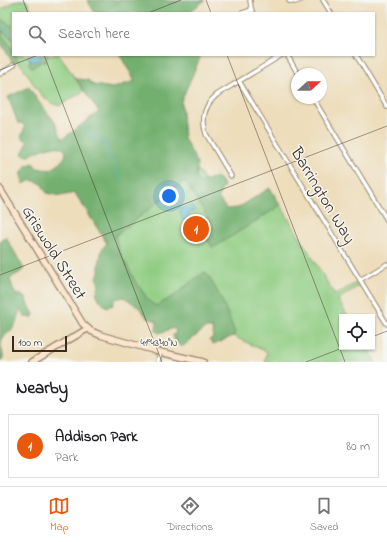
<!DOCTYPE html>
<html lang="en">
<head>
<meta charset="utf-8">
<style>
	:root { --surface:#fff; --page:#f6f6f6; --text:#202124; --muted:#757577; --line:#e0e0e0; --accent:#ea580c }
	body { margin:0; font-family:"Indie Flower",sans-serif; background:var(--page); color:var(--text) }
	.controls { position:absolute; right:12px; bottom:12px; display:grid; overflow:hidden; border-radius:0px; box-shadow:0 1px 3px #0004 }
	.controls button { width:36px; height:36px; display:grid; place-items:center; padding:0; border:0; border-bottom:1px solid var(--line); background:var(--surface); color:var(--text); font:20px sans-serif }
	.compass { position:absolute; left:291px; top:68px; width:36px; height:36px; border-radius:50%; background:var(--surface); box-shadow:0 1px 3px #0004; rotate:69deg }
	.scale { position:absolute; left:12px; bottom:10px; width:55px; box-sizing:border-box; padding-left:4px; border:2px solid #3b2a1e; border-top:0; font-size:11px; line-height:14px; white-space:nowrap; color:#3b2a1e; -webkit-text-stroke:3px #f6f6f2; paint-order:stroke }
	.you { position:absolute; left:169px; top:196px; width:14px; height:14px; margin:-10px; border:3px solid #fff; border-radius:50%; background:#1a73e8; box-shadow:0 0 0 6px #1a73e833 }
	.badge { display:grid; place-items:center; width:26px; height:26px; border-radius:50%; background:var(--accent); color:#fff; font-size:13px; font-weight:700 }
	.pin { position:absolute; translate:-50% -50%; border:2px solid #fff; box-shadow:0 1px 4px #0006 }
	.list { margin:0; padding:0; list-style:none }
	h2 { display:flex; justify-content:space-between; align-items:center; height:52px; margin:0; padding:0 16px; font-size:17px }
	h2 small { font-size:13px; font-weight:400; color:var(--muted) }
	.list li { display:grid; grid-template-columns:26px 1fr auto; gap:12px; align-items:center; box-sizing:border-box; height:64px; margin:0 8px 8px; padding:0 8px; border:1px solid var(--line); border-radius:0px }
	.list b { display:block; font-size:15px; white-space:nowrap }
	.list p { margin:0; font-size:13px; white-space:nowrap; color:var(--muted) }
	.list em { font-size:13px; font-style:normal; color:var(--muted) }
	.icon { flex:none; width:22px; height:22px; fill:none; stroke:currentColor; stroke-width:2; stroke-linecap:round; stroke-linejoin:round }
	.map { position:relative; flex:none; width:387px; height:362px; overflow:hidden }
	.search { position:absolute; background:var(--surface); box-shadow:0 1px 3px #0004; left:12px; right:12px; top:12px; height:44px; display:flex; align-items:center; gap:10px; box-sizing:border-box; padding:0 14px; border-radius:0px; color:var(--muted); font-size:15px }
	.sheet { height:124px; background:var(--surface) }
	nav { display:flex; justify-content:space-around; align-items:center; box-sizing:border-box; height:56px; border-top:1px solid var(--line); background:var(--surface); font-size:11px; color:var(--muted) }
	nav a { display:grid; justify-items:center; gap:2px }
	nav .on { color:var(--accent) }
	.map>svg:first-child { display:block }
</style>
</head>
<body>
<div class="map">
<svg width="387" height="362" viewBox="0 0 387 362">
	<rect width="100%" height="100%" fill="#f6f6f2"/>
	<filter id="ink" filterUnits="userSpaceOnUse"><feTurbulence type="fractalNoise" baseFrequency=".025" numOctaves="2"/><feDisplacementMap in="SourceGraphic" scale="8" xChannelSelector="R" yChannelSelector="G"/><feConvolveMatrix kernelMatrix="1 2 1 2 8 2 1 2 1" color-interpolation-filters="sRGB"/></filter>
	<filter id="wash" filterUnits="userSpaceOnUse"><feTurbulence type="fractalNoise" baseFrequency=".012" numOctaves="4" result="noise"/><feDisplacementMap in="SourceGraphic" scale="16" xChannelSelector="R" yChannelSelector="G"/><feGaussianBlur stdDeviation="0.9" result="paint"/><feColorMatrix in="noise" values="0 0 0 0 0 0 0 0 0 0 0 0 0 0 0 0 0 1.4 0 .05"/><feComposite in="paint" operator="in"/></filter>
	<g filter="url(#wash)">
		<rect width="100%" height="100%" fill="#edddbb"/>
		<!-- green -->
		<path fill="#8fcc81" stroke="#657b50" d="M17,0H26L33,13H13V27L10,25L0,19V10Z
			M2,31C13,41 13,35 13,52L7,41L2,35Z
			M15,55H24L25,56L28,55L30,60L29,63L37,64L41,61L45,62L48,55H59L84,91L59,106C41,100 36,88 27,73C23,67 18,62 15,55Z
			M151,95L209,188L221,181L224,184L211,192L226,216L270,188L335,295L356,283L359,286L338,299L348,317H342V347H367L376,362H265L267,352L233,336L200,283L151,314L58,165Z"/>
		<!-- forest -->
		<path fill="#73b06f" stroke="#576d46" d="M87,0H167L168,1H179L180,0H205L188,13H95Z
			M0,19L10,25L13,27V39C10,36 6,34 2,31V35C6,40 13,48 13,55H15L18,61L12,62L0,41Z
			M42,55H48L45,62L41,61L34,67H31L29,63L30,60C36,63 39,60 42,55Z
			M120,55H198L200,58L181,101L184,138L197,163L196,178L199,183L216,177L221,181L224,186L218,197L226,209L238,208L270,188L280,205L278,207L213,248L201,231L210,221L185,181L115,236L119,250L135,281L150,302L156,306L174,296L192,281L205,272C219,290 227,312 235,333L233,336L213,345L209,340L213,338L212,328H206L183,346H180L175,341L173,335L176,332L174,328L159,333L156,331L157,321L147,318L143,312L137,306L124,297L115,299L113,305L107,307C101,304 99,299 96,293L99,287L97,277L99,272V264L102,249L107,243L75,193L60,196L47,193L41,183L31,180L24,184L21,174L26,166L33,163L37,168L50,170L58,165L65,157L66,151C56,141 40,150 29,156L22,154L28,142L21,137L25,127L21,123H18L8,97L29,87L38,101L55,122L62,139C75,131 86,120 99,112L76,79L88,80L93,85L113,88L135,81Z
			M6,237L24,269C20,274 15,274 10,279L13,289L16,295L19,294L26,298L27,303L29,305L34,314L32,318L25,317L20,309L19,310C19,317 16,325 11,330C7,335 2,336 1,343C0,348 4,353 3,359L0,361V241Z"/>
		<!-- water -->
		<path fill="#52b6d0" stroke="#467077" d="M28,55H42L39,60L33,62L30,60Z
			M192,205L194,211L188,213L190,219L183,221L179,209Z"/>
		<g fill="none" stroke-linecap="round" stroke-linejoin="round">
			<!-- stream -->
			<path stroke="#52b6d0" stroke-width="1" d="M0,23L13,37
				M81,125L88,130L90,133L96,139L101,140L107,147L105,151L111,160L117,166V174L122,181"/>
		</g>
	</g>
	<g filter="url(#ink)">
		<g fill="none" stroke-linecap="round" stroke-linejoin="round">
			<defs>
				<path id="street" d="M250,0L251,8L253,13
					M323,0L331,13
					M289,1L295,2L301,0
					M242,13L252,10
					M287,55L298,74
					M356,55L387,107
					M0,74L14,65
					M239,81L387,324
					M313,98L387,220
					M231,176L206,134C201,118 205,104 218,94L282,55
					M360,280L387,264
					M158,362L160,352"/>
				<path id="secondary" d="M0,189L83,324L91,331L100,335L160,352L203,362
					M32,362L87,329"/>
			</defs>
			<!-- street casing -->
			<use href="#street" stroke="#94846c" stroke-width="5.5"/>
			<!-- secondary casing -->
			<use href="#secondary" stroke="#94846c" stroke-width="8"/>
			<!-- street -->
			<use href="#street" stroke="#fff" stroke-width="3.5"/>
			<!-- secondary -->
			<use href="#secondary" stroke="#fbe5cf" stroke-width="5.5"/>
		</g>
	</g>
	<!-- ticks -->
	<path fill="none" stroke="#3b2a1e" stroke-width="1" stroke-opacity="0.45" d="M23,0L28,13M206,0L211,13M148,13L181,0M44,55L162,362M227,55L345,362M0,70L38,55M0,275L387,126M372,337L387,331M306,362L345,347"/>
	<g text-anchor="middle" stroke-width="3" stroke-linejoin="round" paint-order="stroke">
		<!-- street labels -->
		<g font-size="17" fill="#3b2a1e" stroke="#f6f6f2">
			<text transform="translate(324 195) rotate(59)" y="6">Barrington Way</text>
			<text transform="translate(55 252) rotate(58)" y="6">Griswold Street</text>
		</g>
	</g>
	<g font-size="10" text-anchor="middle" fill="#3b2a1e" stroke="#f6f6f2" stroke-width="3" stroke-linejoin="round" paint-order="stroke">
		<text x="159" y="346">41°43'40"N</text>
	</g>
</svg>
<div class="controls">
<button><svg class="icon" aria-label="locate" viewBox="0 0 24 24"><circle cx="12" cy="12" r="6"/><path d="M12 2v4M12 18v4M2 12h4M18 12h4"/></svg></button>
</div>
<svg class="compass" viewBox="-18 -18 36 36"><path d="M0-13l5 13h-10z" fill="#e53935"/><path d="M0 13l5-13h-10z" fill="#757577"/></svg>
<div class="scale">100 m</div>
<div class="you"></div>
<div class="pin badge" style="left:196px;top:229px">1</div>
<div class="search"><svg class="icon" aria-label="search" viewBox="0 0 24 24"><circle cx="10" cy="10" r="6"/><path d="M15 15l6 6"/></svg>Search here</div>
</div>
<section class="sheet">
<h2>Nearby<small></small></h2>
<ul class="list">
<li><span class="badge">1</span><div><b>Addison Park</b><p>Park</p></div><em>80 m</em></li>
</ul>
</section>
<nav>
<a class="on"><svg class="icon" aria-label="map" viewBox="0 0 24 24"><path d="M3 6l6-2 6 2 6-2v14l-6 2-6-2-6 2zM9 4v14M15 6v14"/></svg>Map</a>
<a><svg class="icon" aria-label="directions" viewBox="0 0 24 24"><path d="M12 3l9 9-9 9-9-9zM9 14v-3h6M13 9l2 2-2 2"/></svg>Directions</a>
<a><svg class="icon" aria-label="saved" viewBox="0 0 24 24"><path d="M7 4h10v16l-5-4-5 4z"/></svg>Saved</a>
</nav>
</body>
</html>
